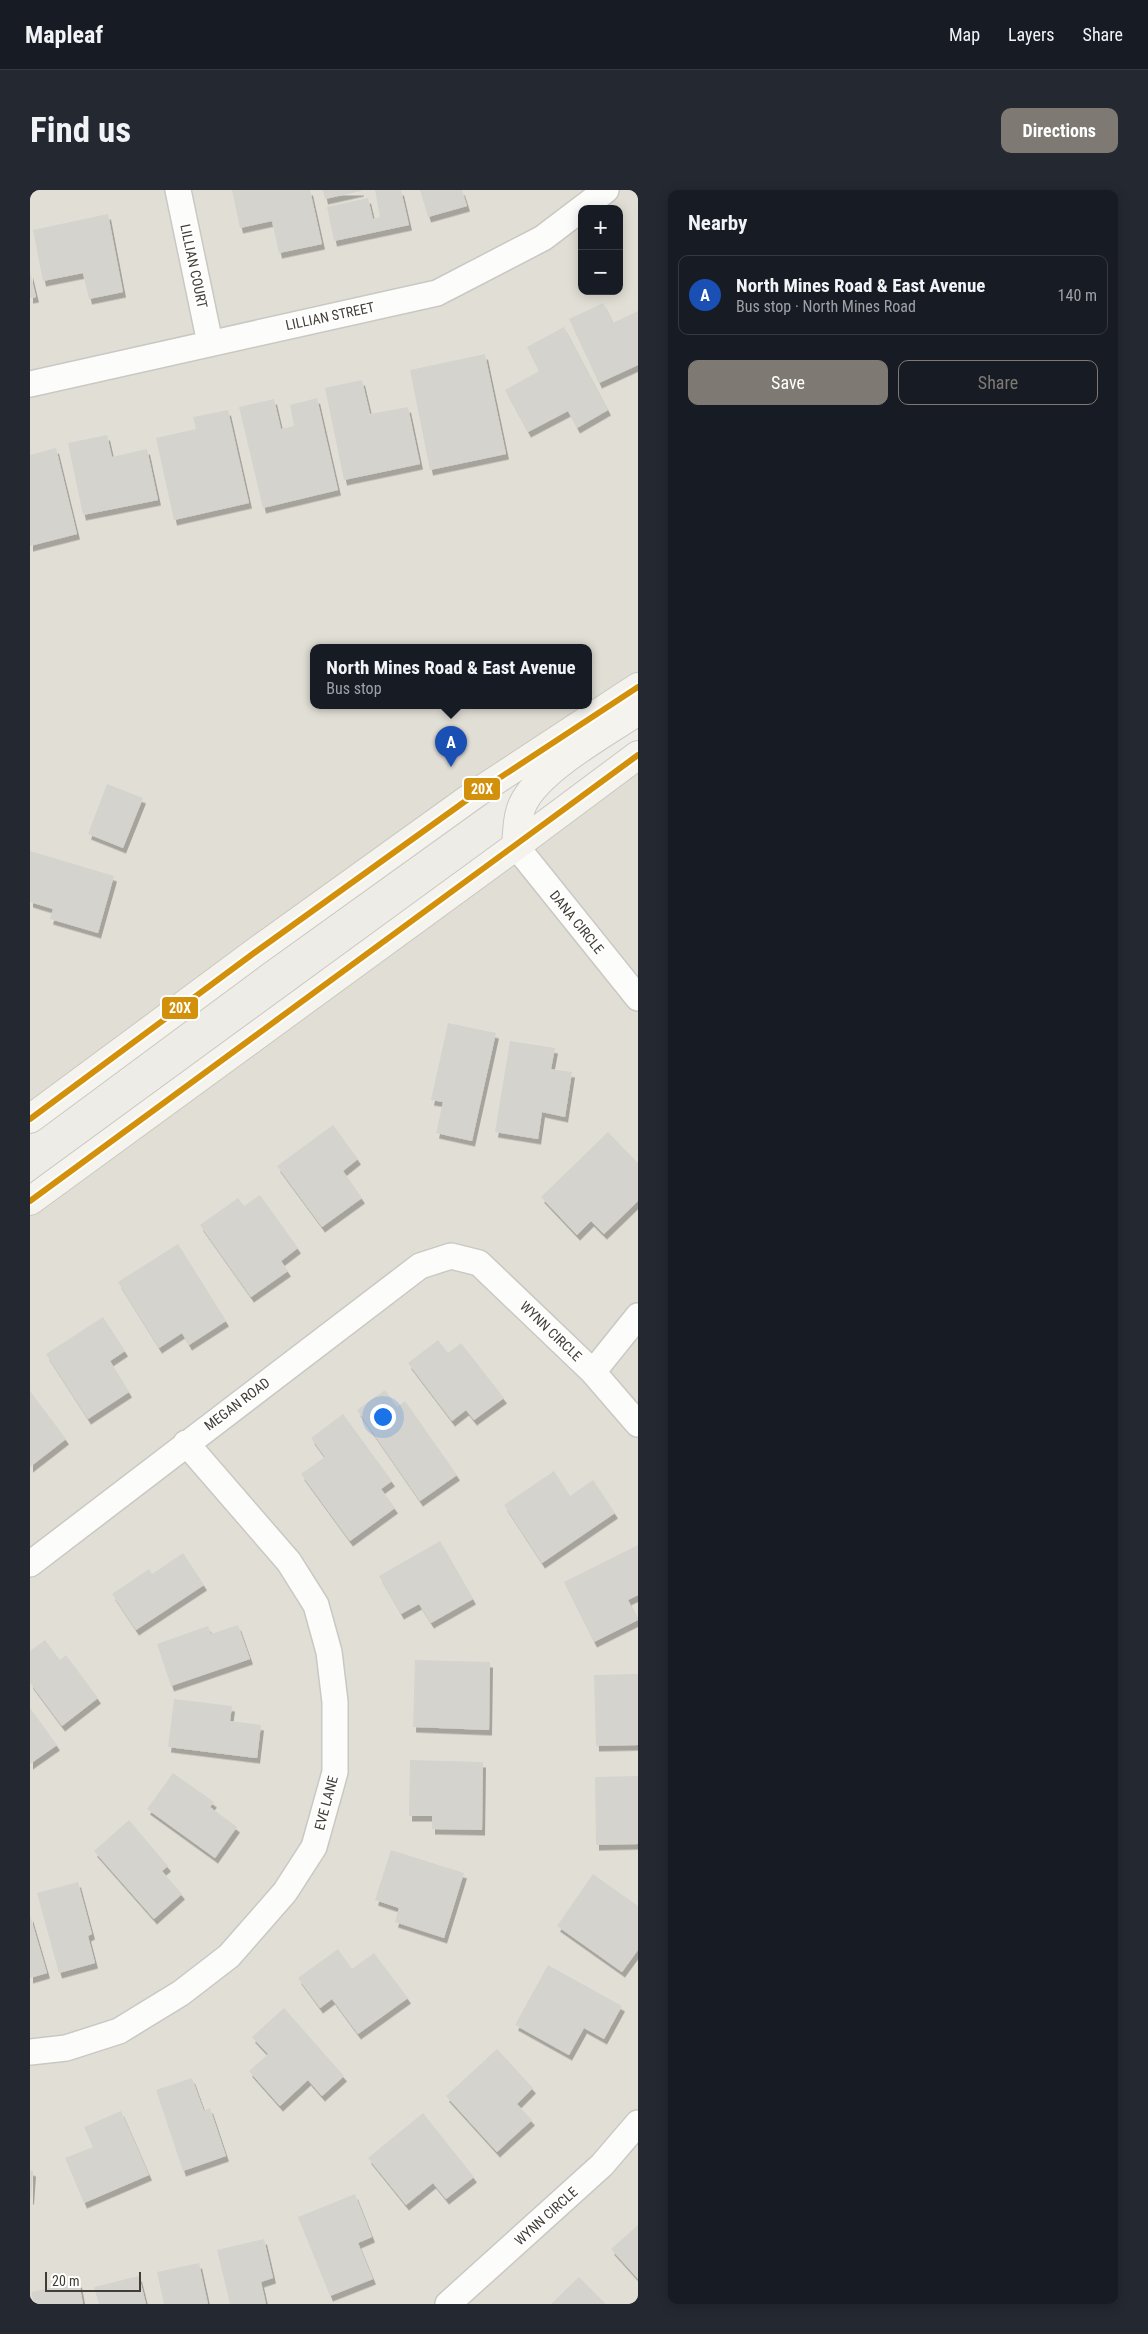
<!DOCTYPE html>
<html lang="en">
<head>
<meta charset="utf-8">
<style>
	:root { --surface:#171b24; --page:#242831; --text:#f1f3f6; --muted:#9ea1a6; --line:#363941; --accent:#7e7a73 }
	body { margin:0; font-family:"Roboto Condensed",sans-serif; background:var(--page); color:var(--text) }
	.controls { position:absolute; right:15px; top:15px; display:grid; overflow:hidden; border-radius:10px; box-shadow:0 2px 12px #0003 }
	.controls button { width:45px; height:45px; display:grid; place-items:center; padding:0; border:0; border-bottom:1px solid var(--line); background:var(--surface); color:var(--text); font:25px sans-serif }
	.scale { position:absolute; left:15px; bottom:12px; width:96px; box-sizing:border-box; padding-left:5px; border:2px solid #423d35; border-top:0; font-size:14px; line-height:18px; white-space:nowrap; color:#423d35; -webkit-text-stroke:4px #fff; paint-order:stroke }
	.you { position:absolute; left:352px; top:1226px; width:18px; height:18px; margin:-12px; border:4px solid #fff; border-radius:50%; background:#1a73e8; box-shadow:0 0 0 8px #1a73e833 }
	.badge { display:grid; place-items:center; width:32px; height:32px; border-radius:50%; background:var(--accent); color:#fff; font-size:16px; font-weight:700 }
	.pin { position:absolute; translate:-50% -41px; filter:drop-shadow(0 1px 2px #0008) }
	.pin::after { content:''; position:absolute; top:26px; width:18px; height:15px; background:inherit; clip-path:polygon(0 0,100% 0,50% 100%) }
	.popup { position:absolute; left:280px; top:454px; width:282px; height:65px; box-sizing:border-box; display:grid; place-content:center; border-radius:10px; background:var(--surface); filter:drop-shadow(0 1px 4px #0005); font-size:16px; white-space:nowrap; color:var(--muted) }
	.popup b { font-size:19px; color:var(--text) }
	.popup::after { content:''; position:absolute; left:50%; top:100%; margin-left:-10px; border:10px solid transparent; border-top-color:var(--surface) }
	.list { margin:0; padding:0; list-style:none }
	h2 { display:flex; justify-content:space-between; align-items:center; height:65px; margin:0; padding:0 20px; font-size:21px }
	h2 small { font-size:16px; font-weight:400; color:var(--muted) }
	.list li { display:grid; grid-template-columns:32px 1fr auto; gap:15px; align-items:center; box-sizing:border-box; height:80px; margin:0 10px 10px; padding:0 10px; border:1px solid var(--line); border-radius:10px }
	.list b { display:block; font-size:19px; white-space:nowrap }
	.list p { margin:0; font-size:16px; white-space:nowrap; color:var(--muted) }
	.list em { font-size:16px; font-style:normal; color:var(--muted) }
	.actions { display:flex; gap:10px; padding:15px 20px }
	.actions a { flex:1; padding:11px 0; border:1px solid var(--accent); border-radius:10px; text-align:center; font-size:18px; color:var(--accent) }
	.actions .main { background:var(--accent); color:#fff }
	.map { position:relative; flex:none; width:608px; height:2114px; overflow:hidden; border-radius:10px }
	header { display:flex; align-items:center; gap:30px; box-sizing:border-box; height:70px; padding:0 25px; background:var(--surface); border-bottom:1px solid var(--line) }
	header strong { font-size:24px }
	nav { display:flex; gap:28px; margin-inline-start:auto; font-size:18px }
	.intro { display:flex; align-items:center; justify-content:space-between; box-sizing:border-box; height:120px; padding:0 30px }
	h1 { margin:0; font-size:35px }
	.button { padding:12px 22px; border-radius:10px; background:var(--accent); color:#fff; font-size:18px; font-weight:700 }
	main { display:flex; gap:30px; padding:0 30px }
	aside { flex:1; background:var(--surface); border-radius:10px; box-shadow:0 2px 12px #0003 }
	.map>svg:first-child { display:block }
</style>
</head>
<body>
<header>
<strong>Mapleaf</strong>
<nav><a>Map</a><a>Layers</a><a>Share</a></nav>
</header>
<div class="intro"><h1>Find us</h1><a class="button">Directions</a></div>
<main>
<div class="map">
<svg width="608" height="2114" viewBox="0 0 608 2114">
	<defs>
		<filter id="shadow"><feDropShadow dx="3" dy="5.5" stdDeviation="0" flood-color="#0004"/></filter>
	</defs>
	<rect width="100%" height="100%" fill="#edece7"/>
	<!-- residential -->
	<path fill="#e1ded5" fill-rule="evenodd" d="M0,0H608V497L0,930ZM552,19H589V101H552ZM284,458H558V516H284Z
		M608,565V2114H0V1011Z"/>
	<!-- building -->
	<path fill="#d5d3ce" filter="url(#shadow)" d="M202,0H280L292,54L249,63L242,31L210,38Z
		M293,0H331V1L295,9Z
		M345,0H371L379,35L304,51L297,17L338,8L343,29L350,27Z
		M390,0H432L437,16L398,27Z
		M78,24L93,102L59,109L53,83L13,91L3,40Z
		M0,82L6,107L0,108Z
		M573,113L583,133L608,121V175L569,193L539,129Z
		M534,137L578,220L547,238L538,221L498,242L475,200L509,181L497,157Z
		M455,164L476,264L400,280L380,180Z
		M332,190L340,224L378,217L390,274L314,290L295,198Z
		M287,208L308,300L233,318L209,217L244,209L251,239L264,236L260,215Z
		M198,220L219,313L144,330L126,248L166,239L163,227Z
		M77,245L82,267L117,259L128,310L53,325L38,253Z
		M26,258L47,344L0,356V265Z
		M77,594L113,608L93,658L58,644Z
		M0,661L84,686L68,743L20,729L23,719L0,712Z
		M418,833L466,843L442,951L406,943L413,912L401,910Z
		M480,851L525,858L521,879L542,882L535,927L512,922L508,949L465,942Z
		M303,935L328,969L313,981L332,1008L292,1037L247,976Z
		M578,942L608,973V1011L574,1044L561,1031L547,1045L511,1007Z
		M230,1005L268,1058L251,1071L258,1081L221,1107L170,1035L208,1008L214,1016Z
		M148,1054L196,1131L159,1155L152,1143L129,1158L88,1092Z
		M73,1127L95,1161L80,1171L99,1202L58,1229L16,1164Z
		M408,1150L418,1163L431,1153L474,1208L444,1230L436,1220L422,1231L378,1173Z
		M355,1200L367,1217L375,1211L427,1285L390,1311L327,1220Z
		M0,1201L36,1249L0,1277Z
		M313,1224L362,1291L351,1299L365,1318L320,1351L271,1284L295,1267L281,1248Z
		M524,1281L540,1306L563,1290L585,1323L512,1373L474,1315Z
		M410,1351L443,1409L401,1433L389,1414L371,1424L349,1386Z
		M608,1355V1405L598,1410L608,1430L564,1452L534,1392Z
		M153,1363L174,1395L106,1440L82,1404L119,1379L122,1384Z
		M208,1435L220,1469L141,1496L127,1454L178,1436L181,1444Z
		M15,1450L30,1470L36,1465L68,1508L32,1536L0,1493V1461Z
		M385,1470L460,1472L459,1540L383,1537Z
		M608,1484V1555L566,1556L564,1485Z
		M144,1509L202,1516L200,1531L231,1535L227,1568L138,1557Z
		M0,1518L27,1555L0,1574Z
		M380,1570L453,1572L452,1640L402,1639V1626H379Z
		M143,1583L184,1612L180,1617L207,1637L185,1668L117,1619Z
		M608,1586V1654L566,1655L565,1587Z
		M99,1630L138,1676L132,1681L152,1704L124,1729L64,1661Z
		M361,1660L434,1683L414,1748L365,1732L369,1718L345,1710Z
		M563,1684L608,1716V1760L592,1782L527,1736Z
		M48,1692L62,1744L58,1746L65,1773L29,1783L7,1703Z
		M0,1725L17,1783L0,1788Z
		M308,1759L322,1779L344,1763L378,1808L328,1844L302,1809L290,1818L268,1788Z
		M518,1775L592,1816L574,1849L554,1838L539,1865L485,1835Z
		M254,1818L314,1886L292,1906L278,1890L250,1916L219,1881L238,1864L222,1847Z
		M467,1859L503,1898L487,1914L502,1930L467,1962L416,1906Z
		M162,1888L174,1921L180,1918L196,1966L153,1981L126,1900Z
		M91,1921L119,1985L54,2013L35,1968L63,1957L54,1937Z
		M393,1923L444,1987L416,2009L403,1993L376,2015L338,1968Z
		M0,1980L3,1981L1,2009H0Z
		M325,2004L342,2047L328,2053L343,2089L300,2106L268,2027Z
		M608,2035V2089L581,2059Z
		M234,2049L243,2088L231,2092L236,2114H200L187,2060Z
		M169,2073L178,2114H134L127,2082Z
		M109,2086L116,2114H69L64,2097Z
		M549,2087L576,2114H521Z
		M49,2092L53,2114H4L1,2102Z"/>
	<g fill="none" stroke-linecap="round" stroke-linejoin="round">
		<defs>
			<path id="street" d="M148,0L180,153
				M0,194L407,103L513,48L576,0
				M486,656L608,808
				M563,1182L608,1126
				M0,1374L390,1076L421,1066L449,1073L563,1182L608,1234
				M0,1862L36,1858L89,1841L151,1803L199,1766L255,1702L284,1657L305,1582V1512L299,1462L286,1415L259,1372L156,1253
				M418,2114L572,1975L608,1933"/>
			<path id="secondary" d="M486,656C487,645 487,632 490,622C499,584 576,543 608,521
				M0,929L224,763L448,602L608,497
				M0,1011L486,656L608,565"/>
		</defs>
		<!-- street casing -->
		<use href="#street" stroke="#c9c8c3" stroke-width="28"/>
		<!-- secondary casing -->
		<use href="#secondary" stroke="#cbc8bf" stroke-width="30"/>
		<!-- street -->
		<use href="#street" stroke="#fcfcfb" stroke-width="25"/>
		<!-- secondary -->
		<use href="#secondary" stroke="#f4f3ed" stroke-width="28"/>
		<defs>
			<path id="bus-1" d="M0,929L224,763L448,602L608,497
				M0,1011L608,565"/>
		</defs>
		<!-- bus-1 casing -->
		<use href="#bus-1" stroke="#fff" stroke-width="10"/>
		<!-- bus-1 -->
		<use href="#bus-1" stroke="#d3910b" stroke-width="6"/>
	</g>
	<g text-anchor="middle" stroke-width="4" stroke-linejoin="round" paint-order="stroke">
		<!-- street labels -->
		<g font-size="14" fill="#423d35" stroke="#fff">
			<text transform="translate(164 76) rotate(78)" y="5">LILLIAN COURT</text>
			<text transform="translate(300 126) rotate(-12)" y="5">LILLIAN STREET</text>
			<text transform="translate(547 732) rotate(51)" y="5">DANA CIRCLE</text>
			<text transform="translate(521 1141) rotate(44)" y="5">WYNN CIRCLE</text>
			<text transform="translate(207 1214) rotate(-37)" y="5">MEGAN ROAD</text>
			<text transform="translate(296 1613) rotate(-75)" y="5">EVE LANE</text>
			<text transform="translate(516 2026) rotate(-42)" y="5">WYNN CIRCLE</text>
		</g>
	</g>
	<g stroke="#fff" stroke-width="2">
		<rect x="433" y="587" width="38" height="24" rx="5" fill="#d3910b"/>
		<rect x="131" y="806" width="38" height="24" rx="5" fill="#d3910b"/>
	</g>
	<g font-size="14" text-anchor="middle" font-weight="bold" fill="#fff">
		<text x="452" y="604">20X</text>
		<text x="150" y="823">20X</text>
	</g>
</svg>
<div class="controls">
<button>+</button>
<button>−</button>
</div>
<div class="scale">20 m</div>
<div class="you"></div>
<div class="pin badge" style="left:421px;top:577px;background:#1a4fb4">A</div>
<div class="popup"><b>North Mines Road &amp; East Avenue</b>Bus stop</div>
</div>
<aside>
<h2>Nearby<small></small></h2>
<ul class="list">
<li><span class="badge" style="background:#1a4fb4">A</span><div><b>North Mines Road &amp; East Avenue</b><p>Bus stop · North Mines Road</p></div><em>140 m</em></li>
</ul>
<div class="actions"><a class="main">Save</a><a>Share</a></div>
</aside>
</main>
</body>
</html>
